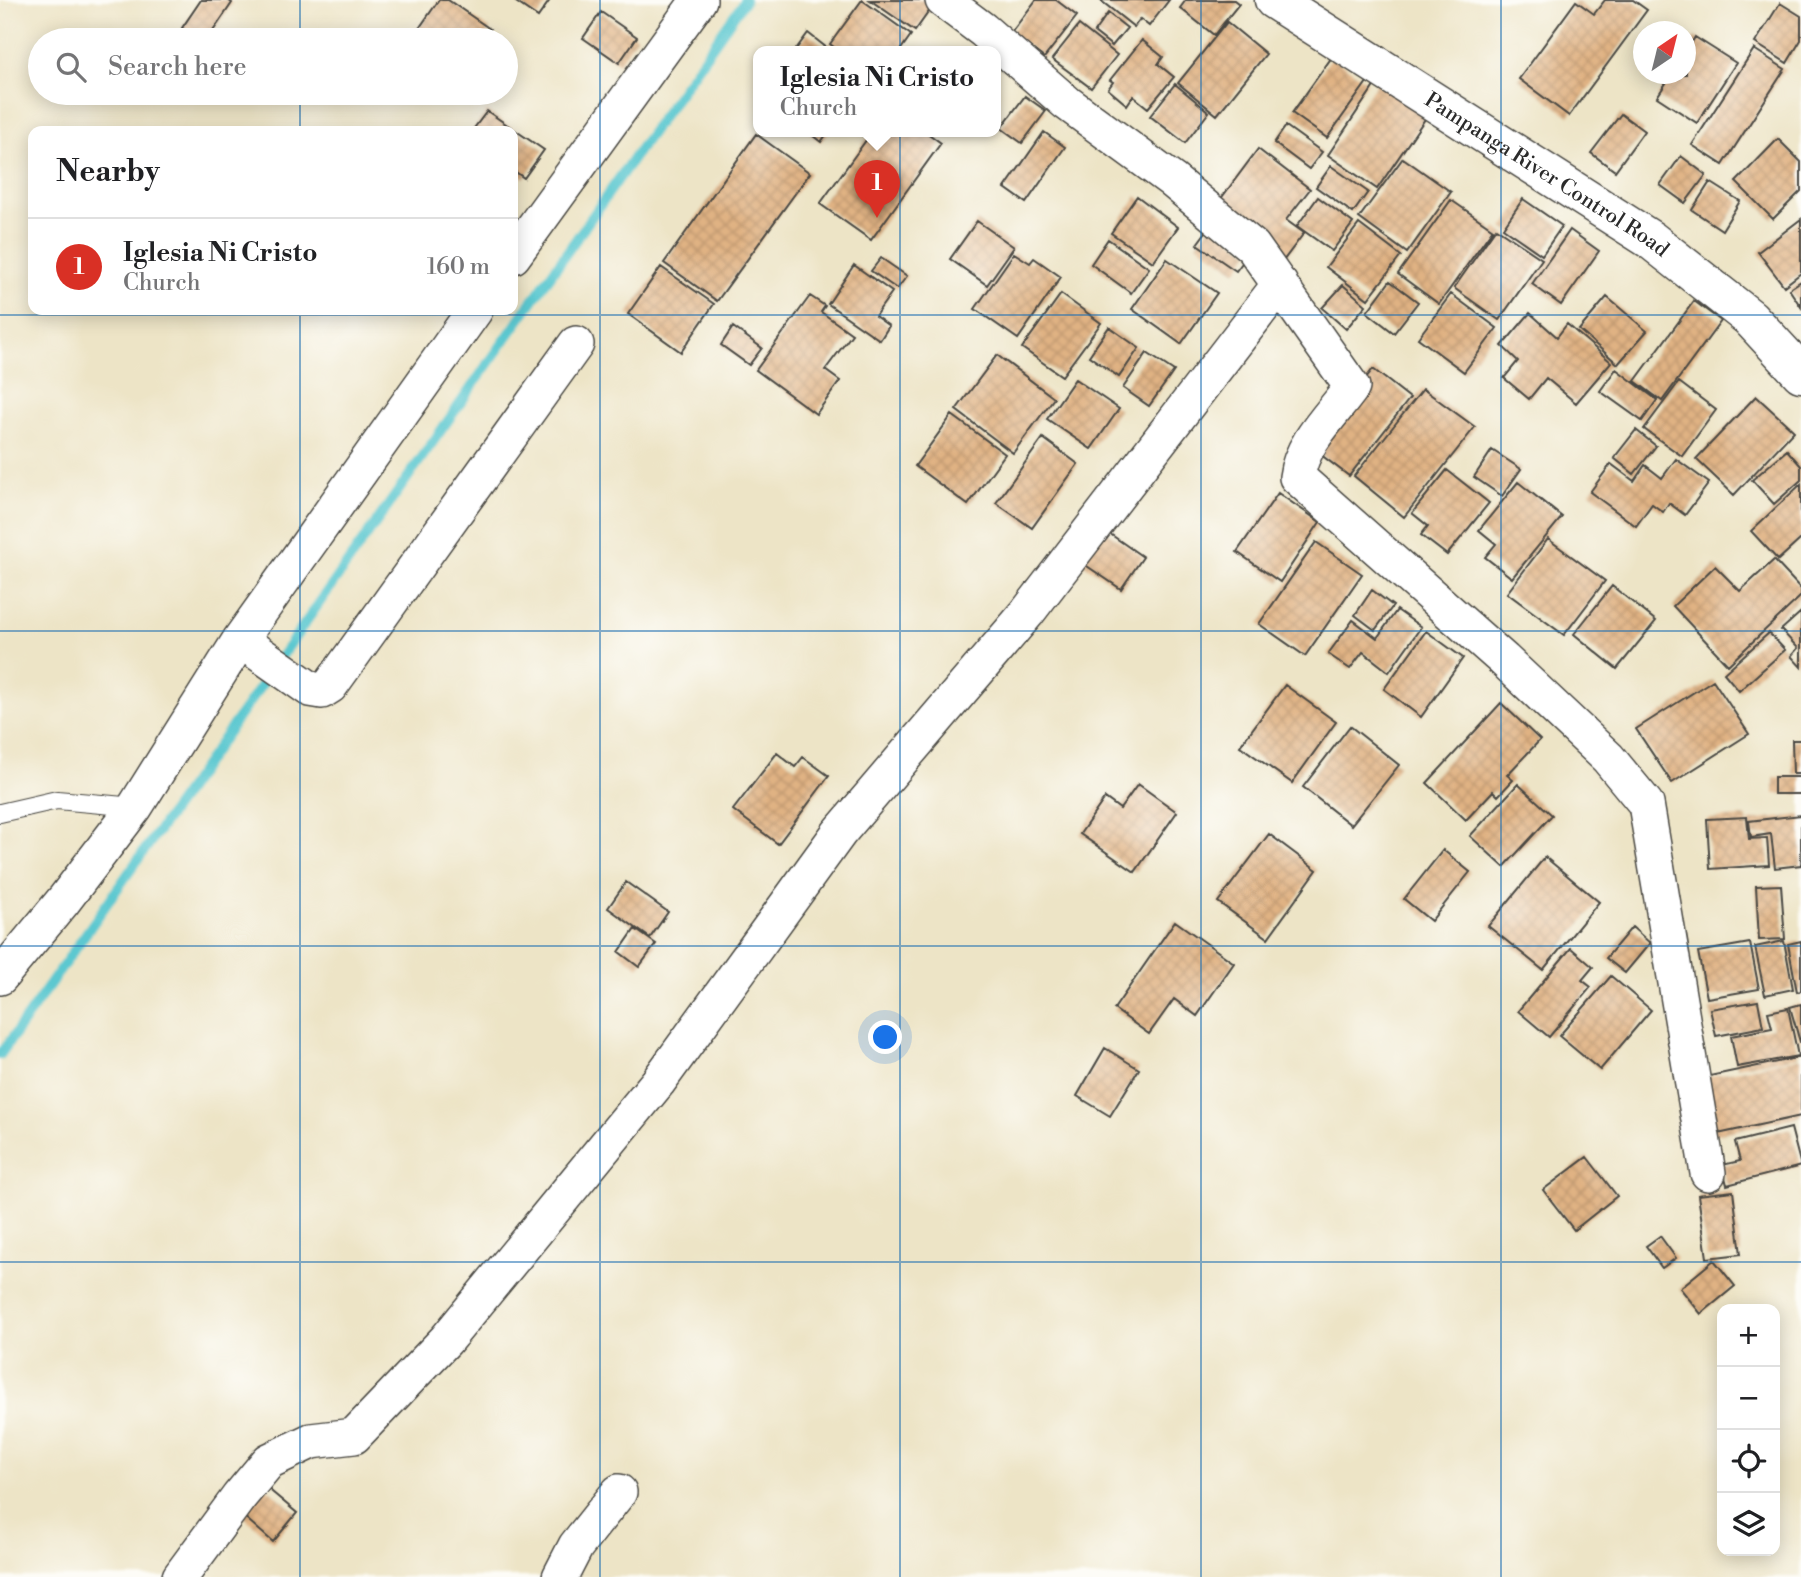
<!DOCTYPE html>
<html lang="en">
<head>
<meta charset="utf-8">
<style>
	:root { --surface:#fff; --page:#f2f2f2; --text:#202124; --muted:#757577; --line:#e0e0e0; --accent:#d93025 }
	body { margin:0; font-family:"Libre Bodoni",serif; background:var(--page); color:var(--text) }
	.controls { position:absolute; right:21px; bottom:21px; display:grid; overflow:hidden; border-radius:14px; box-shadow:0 4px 18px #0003 }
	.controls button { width:63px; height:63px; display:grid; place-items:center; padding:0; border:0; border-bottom:2px solid var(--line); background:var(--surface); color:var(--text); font:35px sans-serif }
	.compass { position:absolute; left:1633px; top:21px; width:63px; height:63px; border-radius:50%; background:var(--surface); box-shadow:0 4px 18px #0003; rotate:35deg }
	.you { position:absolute; left:886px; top:1038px; width:24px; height:24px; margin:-18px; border:5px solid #fff; border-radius:50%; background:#1a73e8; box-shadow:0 0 0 10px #1a73e833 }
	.badge { display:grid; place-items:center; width:46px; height:46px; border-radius:50%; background:var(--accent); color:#fff; font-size:23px; font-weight:700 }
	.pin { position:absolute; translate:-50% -58px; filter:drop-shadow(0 2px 4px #0008) }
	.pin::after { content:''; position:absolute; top:37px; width:24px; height:21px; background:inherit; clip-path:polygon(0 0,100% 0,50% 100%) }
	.popup { position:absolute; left:753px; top:46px; width:248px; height:91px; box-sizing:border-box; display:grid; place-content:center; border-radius:14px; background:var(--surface); filter:drop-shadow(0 2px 5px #0005); font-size:23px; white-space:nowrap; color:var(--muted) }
	.popup b { font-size:26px; color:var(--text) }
	.popup::after { content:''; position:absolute; left:50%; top:100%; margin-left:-14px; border:14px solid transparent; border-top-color:var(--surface) }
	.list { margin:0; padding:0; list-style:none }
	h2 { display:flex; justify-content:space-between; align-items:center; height:91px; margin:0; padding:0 28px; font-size:30px }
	h2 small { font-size:23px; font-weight:400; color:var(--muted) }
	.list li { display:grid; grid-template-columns:46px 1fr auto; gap:21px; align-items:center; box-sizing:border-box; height:98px; padding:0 28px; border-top:2px solid var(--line) }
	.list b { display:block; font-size:26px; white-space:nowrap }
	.list p { margin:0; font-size:23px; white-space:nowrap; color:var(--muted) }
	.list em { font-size:23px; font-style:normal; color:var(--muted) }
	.icon { flex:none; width:38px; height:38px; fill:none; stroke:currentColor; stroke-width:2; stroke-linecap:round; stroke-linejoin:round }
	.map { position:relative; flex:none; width:1801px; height:1577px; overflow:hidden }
	.search { position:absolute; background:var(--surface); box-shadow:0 4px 18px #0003; left:28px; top:28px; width:490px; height:77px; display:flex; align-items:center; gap:18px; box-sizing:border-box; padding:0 24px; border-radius:38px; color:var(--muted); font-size:26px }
	.panel { position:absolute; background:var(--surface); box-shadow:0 4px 18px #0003; left:28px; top:126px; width:490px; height:189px; border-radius:14px }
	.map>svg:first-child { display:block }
</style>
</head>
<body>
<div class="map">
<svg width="1801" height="1577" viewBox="0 0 1801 1577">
	<defs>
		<pattern id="building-cross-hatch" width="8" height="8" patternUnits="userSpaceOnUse" patternTransform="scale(1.75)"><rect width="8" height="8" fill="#e0b283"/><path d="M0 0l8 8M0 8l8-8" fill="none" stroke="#c09971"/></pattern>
	</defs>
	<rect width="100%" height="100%" fill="#fdfcf7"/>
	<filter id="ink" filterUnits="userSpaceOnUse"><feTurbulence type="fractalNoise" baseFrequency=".0143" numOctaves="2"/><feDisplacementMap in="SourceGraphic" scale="14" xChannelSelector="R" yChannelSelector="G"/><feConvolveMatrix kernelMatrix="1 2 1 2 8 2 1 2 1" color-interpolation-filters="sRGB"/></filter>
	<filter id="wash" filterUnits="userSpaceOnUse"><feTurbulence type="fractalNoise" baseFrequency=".00686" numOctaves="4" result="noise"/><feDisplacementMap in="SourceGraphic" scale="28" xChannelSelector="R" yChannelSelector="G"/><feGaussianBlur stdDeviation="1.57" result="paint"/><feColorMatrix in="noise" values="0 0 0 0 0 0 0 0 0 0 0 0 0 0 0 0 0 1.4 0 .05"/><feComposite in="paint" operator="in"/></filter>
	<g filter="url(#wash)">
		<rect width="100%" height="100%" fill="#ede4c6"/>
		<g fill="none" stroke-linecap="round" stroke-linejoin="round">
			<!-- stream -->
			<path stroke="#5bc8d0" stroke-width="10" d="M0,1055L745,0"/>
		</g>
		<g id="blocks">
			<!-- building -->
			<path fill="url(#building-cross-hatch)" d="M201,0H228L232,3L207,40H201L182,28Z
				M439,0H448L490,29L482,40H411Z
				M513,0H550L538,17Z
				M862,0L911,35L899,52H840L830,44Z
				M870,0H937L915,31Z
				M1036,0H1056L1077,16L1044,58L1011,33Z
				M1100,0H1169L1149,26L1140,19L1134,27Z
				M1186,0H1234L1239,4L1214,35L1180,8Z
				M1605,0H1633L1647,10L1569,116L1519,79L1576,1L1594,14Z
				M1780,3L1801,16V40L1787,63L1755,43Z
				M601,12L637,37L619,63L583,38Z
				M1108,13L1127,28L1112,46L1094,32Z
				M1227,22L1266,54L1217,115L1178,83Z
				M1079,25L1117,55L1091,88L1052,59Z
				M808,33L832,52H794Z
				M1695,37L1736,63L1697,123L1657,97L1672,74H1686V52Z
				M1142,40L1163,57L1158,64L1174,77L1148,108L1133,96L1127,105L1108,89L1113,82L1110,80Z
				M1754,49L1785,69L1723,165L1692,145Z
				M1332,57L1367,82L1327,138L1292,113Z
				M1379,79L1429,113L1377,189L1328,155Z
				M1175,84L1209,112L1185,143L1150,116Z
				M1025,96L1046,111L1022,143L1001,128Z
				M487,111L544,150L524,178L513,170V131H472Z
				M1621,114L1644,131L1615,171L1591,153Z
				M1286,126L1322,152L1309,169L1274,143Z
				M808,132H828L821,142Z
				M872,132H926L941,143L871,240L820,204Z
				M1044,132L1065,147L1026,203L1005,188Z
				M756,134L810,173L717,301L664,263Z
				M1778,139L1801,162V191L1773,219L1736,182Z
				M1258,149L1310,189L1286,220L1304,233L1283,261L1214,208Z
				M1681,156L1706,175L1685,203L1660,185Z
				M1403,158L1451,192L1407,253L1359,218Z
				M1331,166L1368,192L1353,213L1316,187Z
				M1710,182L1740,201L1722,230L1692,210Z
				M1137,196L1178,227L1153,262L1111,233Z
				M1318,197L1353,223L1332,251L1297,226Z
				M1523,199L1562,226L1542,255L1503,228Z
				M1451,200L1493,229L1439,304L1398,274Z
				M1801,219V273L1784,286L1758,252Z
				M977,221L1014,247L987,285L950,259Z
				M1359,224L1401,256L1368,299L1326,267Z
				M1211,225L1250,252L1236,271L1197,244Z
				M1496,228L1542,259L1499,320L1454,288Z
				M1570,230L1599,251L1561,305L1532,284Z
				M1108,239L1149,268L1131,293L1091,264Z
				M1014,253L1030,263L1034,258L1061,277L1018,339L975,309Z
				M881,258L907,276L897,289L871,271Z
				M1167,259L1217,293L1181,344L1132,309Z
				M854,265L892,292L875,316L889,326L880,340L828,304Z
				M661,267L714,304L681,352L628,314Z
				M1390,281L1418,302L1394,333L1367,312Z
				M1801,281V307L1789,289Z
				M1343,285L1366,305L1346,329L1322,308Z
				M1061,294L1101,323L1062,376L1022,348Z
				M1451,294L1497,328L1464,372L1418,338Z
				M810,296L825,306L821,312L852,334L825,370L840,381L816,414L756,370Z
				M1607,297L1647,331L1618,364L1579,330Z
				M1694,301L1721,321L1662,401L1635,381Z
				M1530,313L1557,337L1567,324L1611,362L1576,403L1546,378L1529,399L1504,378L1518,361L1502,346Z
				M733,327L762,348L749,365L721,345Z
				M1109,327L1139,348L1119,377L1089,356Z
				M1147,353L1174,371L1149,406L1123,388Z
				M997,355L1054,398L1013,453L956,410Z
				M1373,369L1410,398L1349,476L1312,448Z
				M1616,369L1657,400L1642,421L1600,391Z
				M1075,379L1119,409L1091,449L1047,419Z
				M1679,382L1716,410L1682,456L1644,429Z
				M1423,389L1475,427L1404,517L1354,476Z
				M1756,396L1794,431L1734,495L1696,459Z
				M952,415L1005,454L968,505L915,466Z
				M1636,430L1656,446L1634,474L1614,458Z
				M1043,438L1078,464L1032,528L996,503Z
				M1492,450L1521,469L1502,496L1474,477Z
				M1787,450L1801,466V480L1774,504L1752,480Z
				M1676,459L1709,483L1685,515L1669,503L1663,512L1652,504L1636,526L1590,492L1611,464L1634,481L1645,465L1662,478Z
				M1447,470L1489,503L1447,555L1421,535L1428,526L1412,513Z
				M1518,482L1562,517L1512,578L1485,557L1496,544L1479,530Z
				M1801,484V539L1778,560L1751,531Z
				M1278,493L1320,522L1280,582L1237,552Z
				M1103,529L1143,557L1121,589L1081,562Z
				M1548,539L1605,581L1564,635L1507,593Z
				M1316,542L1362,574L1305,656L1259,624Z
				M1774,560L1801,589V596L1728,665L1673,606L1715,566L1740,591Z
				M1612,586L1656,621L1617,669L1574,634Z
				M1372,590L1393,606L1375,630L1355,615Z
				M1397,610L1421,627L1389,672L1363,652L1350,669L1328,654L1353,620L1377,638Z
				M1801,612V667L1791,656L1798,648L1781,630Z
				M1426,631L1463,658L1421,717L1384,689Z
				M1769,633L1785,650L1739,691L1724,673Z
				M1713,680L1749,734L1672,783L1636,729Z
				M1285,685L1336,722L1292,783L1240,746Z
				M1501,703L1540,740L1507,775L1513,780L1498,796L1493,791L1466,820L1427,783Z
				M1350,726L1399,765L1351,825L1303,787Z
				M1792,740H1801V774H1793Z
				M777,753L795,767L803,757L829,776L778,844L733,810Z
				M1774,777H1801V794H1774Z
				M1138,784L1177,812L1135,872L1080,834L1105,798L1120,809Z
				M1518,784L1552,815L1504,867L1470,836Z
				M1801,815V865L1775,868L1771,834L1751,837L1749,821Z
				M1747,817L1749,839L1767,838L1769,865L1710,869L1707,819Z
				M1269,834L1317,870L1268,938L1218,902Z
				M1443,850L1470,872L1431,921L1404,899Z
				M1545,857L1599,902L1543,970L1488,926Z
				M626,882L668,912L650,938L608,908Z
				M1781,885L1785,939L1759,940L1756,886Z
				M1175,921L1234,963L1197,1016L1174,999L1149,1034L1114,1009Z
				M1632,927L1650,943L1625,973L1606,958Z
				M635,929L656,944L639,967L619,952Z
				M1784,941L1793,989L1765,995L1755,947Z
				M1801,941V991L1797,992L1788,944Z
				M1750,943L1759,989L1707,998L1698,952Z
				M1571,948L1593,967L1582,980L1591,987L1549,1037L1518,1011Z
				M1611,976L1651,1010L1600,1070L1559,1036Z
				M1758,1001L1763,1027L1716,1036L1710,1009Z
				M1801,1004V1042H1800L1790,1007Z
				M1788,1008L1798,1056L1737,1067L1731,1036L1772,1028L1768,1012Z
				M1105,1048L1139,1069L1110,1116L1077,1096Z
				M1801,1057V1116L1713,1135L1700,1078Z
				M1791,1128L1801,1166L1727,1185L1722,1165L1740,1161L1735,1142Z
				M1587,1157L1617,1196L1574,1230L1543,1190Z
				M1733,1191L1741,1254L1707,1258L1698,1195Z
				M1660,1236L1676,1258L1662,1268L1646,1246Z
				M1714,1260L1735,1286L1701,1314L1680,1288Z
				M266,1487L297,1513L273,1542L242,1515Z"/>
		</g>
	</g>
	<g filter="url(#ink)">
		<use href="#blocks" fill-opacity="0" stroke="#484742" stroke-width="2"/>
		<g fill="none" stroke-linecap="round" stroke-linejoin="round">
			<defs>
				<path id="lane" d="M0,813L57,800L135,807"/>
				<path id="street" d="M943,0L983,30L1067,103L1172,180L1253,247L1352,387C1332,415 1301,443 1297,477L1504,660L1608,758L1646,804L1708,1173
					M513,256L699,0
					M240,640L310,689L322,691L330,686L576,344
					M0,977L64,900L135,807L240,640L475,310
					M180,1577L239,1497L269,1461L311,1441L354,1436L446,1340L658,1082L839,833L1027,613L1280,284
					M560,1577L576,1546L619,1492"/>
				<g id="secondary">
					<path id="s1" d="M1274,0L1651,240L1750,318L1801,373"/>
				</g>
			</defs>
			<!-- lane casing -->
			<use href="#lane" stroke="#484742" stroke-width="20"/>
			<!-- street casing -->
			<use href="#street" stroke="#484742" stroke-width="38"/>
			<!-- secondary casing -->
			<use href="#secondary" stroke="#484742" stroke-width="41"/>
			<!-- lane -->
			<use href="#lane" stroke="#fff" stroke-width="18"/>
			<!-- street -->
			<use href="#street" stroke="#fff" stroke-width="35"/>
			<!-- secondary -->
			<use href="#secondary" stroke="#fff" stroke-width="38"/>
		</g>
	</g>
	<!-- grid -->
	<path fill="none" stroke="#1f6fb2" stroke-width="2" stroke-opacity="0.55" d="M300,0V40M600,0V1577M900,0V1577M1201,0V1577M1501,0V1577M300,93V131M300,310V1577M0,315H1801M0,631H1801M0,946H1801M0,1262H1801"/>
	<g text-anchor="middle" stroke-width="6" stroke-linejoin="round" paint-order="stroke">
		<!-- street labels -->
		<g font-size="21" fill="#2b2b2b" stroke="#fdfcf7">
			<text dy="7" stroke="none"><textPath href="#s1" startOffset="324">Pampanga River Control Road</textPath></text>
		</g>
	</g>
</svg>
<div class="controls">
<button>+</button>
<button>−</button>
<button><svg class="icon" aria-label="locate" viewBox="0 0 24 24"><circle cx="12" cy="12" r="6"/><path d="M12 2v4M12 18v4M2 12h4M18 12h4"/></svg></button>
<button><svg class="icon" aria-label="layers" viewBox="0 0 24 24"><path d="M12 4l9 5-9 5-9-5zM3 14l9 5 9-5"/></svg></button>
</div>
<svg class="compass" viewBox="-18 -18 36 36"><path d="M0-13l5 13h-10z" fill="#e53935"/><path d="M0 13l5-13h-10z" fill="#757577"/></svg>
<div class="you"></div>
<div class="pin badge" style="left:877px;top:218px">1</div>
<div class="popup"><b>Iglesia Ni Cristo</b>Church</div>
<div class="search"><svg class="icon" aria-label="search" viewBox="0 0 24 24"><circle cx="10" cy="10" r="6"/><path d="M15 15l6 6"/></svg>Search here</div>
<section class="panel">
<h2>Nearby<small></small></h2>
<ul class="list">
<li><span class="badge">1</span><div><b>Iglesia Ni Cristo</b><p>Church</p></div><em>160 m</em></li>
</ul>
</section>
</div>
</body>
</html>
